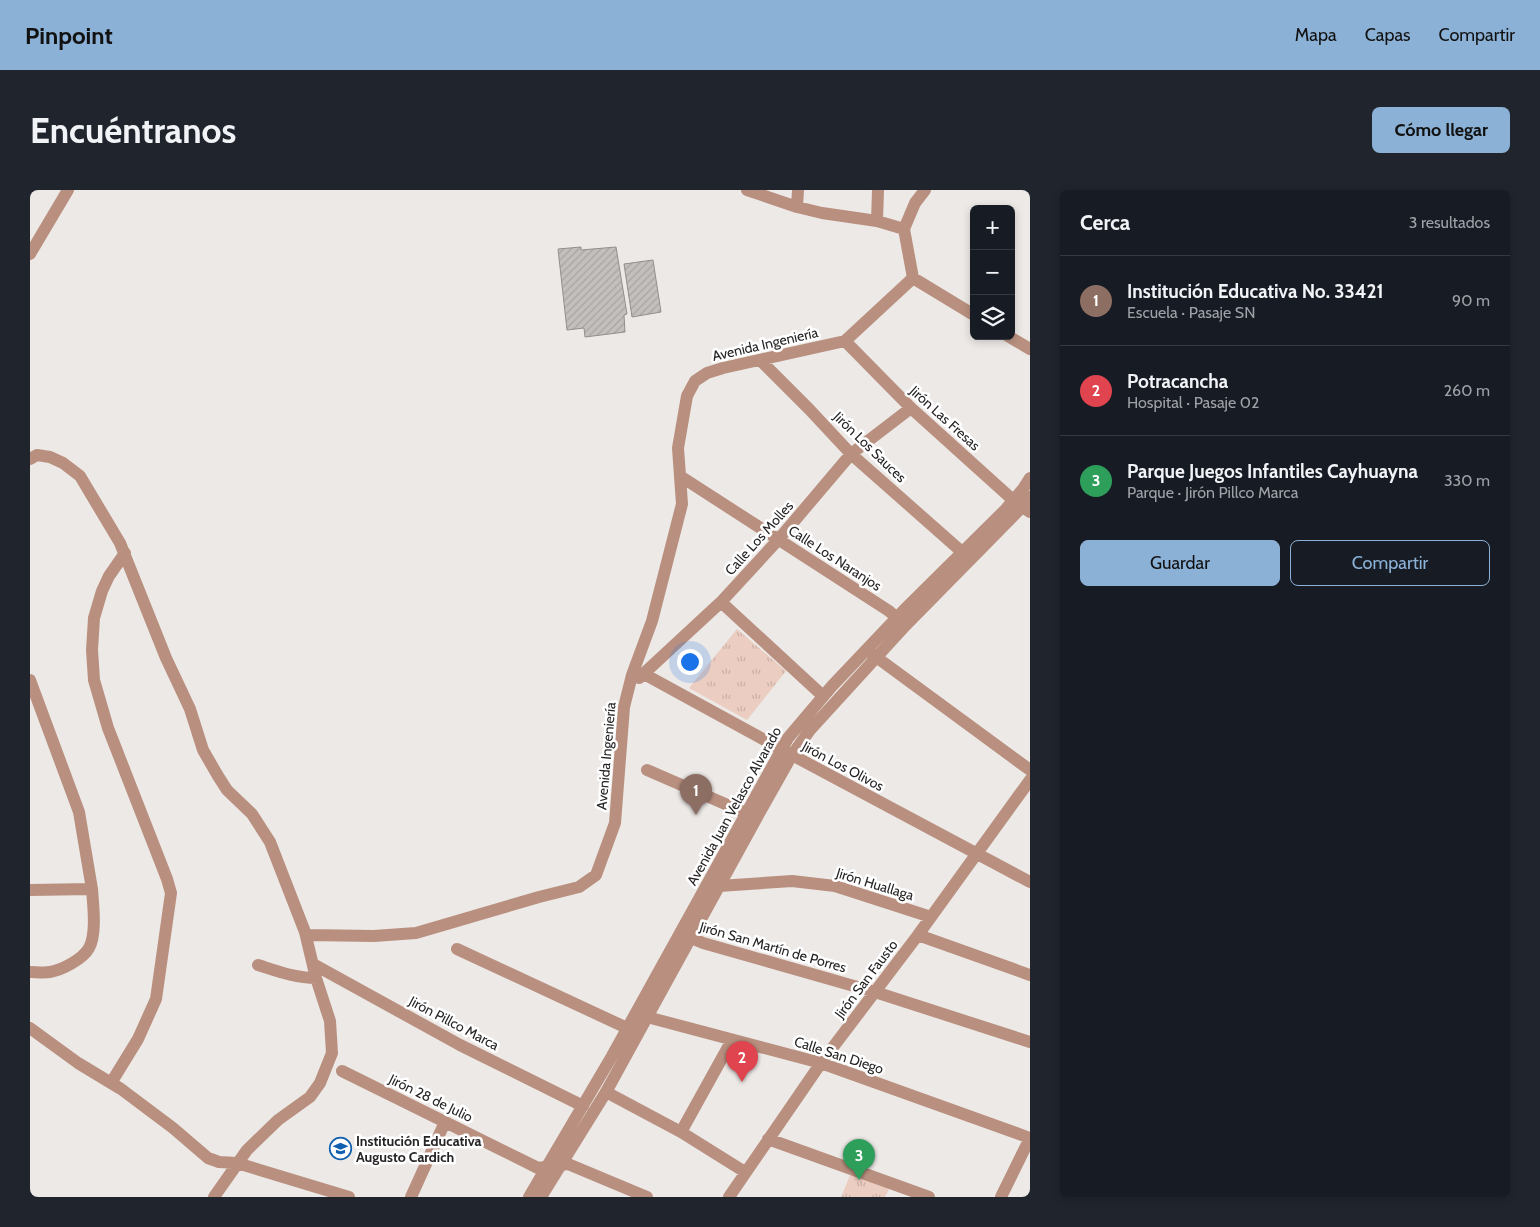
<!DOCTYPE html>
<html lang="es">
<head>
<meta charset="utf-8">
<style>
	:root { --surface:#171b24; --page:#20242c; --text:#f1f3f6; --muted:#9ea1a6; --line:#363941; --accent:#8cb1d6 }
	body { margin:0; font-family:Cabin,sans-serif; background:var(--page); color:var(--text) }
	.controls { position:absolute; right:15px; top:15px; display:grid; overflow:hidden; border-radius:8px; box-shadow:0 2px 8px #0003 }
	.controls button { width:45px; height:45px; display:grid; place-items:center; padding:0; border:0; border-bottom:1px solid var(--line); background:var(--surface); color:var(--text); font:25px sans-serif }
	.you { position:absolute; left:659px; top:471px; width:18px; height:18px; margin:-12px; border:4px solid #fff; border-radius:50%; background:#1a73e8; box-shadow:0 0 0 8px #1a73e833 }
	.badge { display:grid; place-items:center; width:32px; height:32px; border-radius:50%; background:var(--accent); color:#fff; font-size:16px; font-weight:700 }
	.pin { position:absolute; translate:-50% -41px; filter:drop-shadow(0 1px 2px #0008) }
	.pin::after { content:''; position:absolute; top:26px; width:18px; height:15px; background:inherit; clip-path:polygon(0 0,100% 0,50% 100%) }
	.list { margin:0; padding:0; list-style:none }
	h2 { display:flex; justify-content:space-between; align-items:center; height:65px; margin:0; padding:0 20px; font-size:21px }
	h2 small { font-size:16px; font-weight:400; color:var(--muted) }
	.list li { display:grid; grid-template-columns:32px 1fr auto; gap:15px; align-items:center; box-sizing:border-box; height:90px; padding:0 20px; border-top:1px solid var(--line) }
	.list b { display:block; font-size:19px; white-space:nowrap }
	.list p { margin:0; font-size:16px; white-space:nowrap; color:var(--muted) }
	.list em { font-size:16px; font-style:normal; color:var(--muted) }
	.actions { display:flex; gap:10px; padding:15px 20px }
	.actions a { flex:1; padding:11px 0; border:1px solid var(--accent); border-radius:8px; text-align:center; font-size:18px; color:var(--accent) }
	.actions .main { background:var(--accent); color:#111 }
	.icon { flex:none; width:28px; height:28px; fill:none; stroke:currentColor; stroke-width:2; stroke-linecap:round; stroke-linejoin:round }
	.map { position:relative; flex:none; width:1000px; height:1007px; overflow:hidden; border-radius:8px }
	header { display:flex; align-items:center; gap:30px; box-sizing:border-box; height:70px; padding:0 25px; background:var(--accent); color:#111 }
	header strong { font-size:24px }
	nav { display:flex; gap:28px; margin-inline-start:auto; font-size:18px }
	.intro { display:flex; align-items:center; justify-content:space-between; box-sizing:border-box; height:120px; padding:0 30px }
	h1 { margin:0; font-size:35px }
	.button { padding:12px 22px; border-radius:8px; background:var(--accent); color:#111; font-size:18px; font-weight:700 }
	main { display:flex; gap:30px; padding:0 30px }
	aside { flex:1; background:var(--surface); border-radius:8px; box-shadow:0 2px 8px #0003 }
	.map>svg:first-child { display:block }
</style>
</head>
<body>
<header>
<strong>Pinpoint</strong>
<nav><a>Mapa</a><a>Capas</a><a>Compartir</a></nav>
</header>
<div class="intro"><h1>Encuéntranos</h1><a class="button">Cómo llegar</a></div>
<main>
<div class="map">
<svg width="1000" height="1007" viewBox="0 0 1000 1007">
	<defs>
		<pattern id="park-tufts" width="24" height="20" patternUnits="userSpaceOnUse" patternTransform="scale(1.25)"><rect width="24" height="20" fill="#eccdc1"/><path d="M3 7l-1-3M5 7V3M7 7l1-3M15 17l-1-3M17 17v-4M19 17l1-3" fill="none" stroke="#cab0a6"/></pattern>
		<pattern id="building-hatch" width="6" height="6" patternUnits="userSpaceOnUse" patternTransform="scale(1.25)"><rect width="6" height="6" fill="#c3bfbd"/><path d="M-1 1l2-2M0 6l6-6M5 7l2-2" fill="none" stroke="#a7a4a2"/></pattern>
	</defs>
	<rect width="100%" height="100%" fill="#ede9e7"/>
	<!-- park -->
	<path fill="url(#park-tufts)" d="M707,439L756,481L717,530L659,498Z
		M821,983L860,997L855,1007H811Z"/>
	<!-- building -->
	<path fill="url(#building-hatch)" stroke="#928e8c" d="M551,57V60L586,57L597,124L594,125L595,142L555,147L554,138L537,140L528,59Z
		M623,70L631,122L602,127L594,74Z"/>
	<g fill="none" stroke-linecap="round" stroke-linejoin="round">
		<!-- minor -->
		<path stroke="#b9907f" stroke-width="12" d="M717,0L767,17L792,23L847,31L874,39
			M767,17L768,0
			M847,31L848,0
			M0,64L38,0
			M883,88L874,39L885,13L895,0
			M883,88L944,125
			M978,146L1000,159
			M815,151L881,218L983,310L1000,322
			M730,170L779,219L821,264L932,362
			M0,269L7,265L20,267L33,273L50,286L90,353L136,468L160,519L173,560L188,586L197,600L222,624L240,652L275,742L286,788L300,831L302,863L290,893L280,907L248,930L217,960L184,1007
			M650,286L859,421L867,428
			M691,412L793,506
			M838,461L1000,580
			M614,484L762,565L1000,692
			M609,488L691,412L749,349L821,264L881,218
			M0,490L49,622L62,699
			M617,580L716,623
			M689,696L762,691L805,696L901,727
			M0,700L62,699C63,714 67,744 59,758C53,769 32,780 20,782C14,783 6,782 0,782
			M652,744L673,753L845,802L1000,852
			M276,745L344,746L386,743L509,707L549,697L566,685L585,633L594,517L602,485L622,431L652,314L648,258L657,206L665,191L677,183L693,178L815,151L883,88
			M888,745L1000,785
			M427,759L597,838
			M283,774L430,855L553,916
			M228,775C247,781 265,788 286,788
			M609,823L617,827L791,873L1000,948
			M0,838L48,873L91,899L143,938L178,968L189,972L207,973L319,1007
			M312,881L508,978L538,974L617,1007
			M81,893L108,849L126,809L141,703L137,689L78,538L64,490L62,460L64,428L72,401L79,386L95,363
			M576,902L651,942L715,982
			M651,942L702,850
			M738,949L899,1007
			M381,1007L415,932
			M699,1007L791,873L888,745L1000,590
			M971,1007L1000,948"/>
		<!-- tertiary -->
		<path stroke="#b9907f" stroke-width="12" d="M499,1007L582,866L758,548L802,496L877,417L976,319L993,299L1000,288
			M511,1007L576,902L726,629L762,565L780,540L875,436L992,317L1000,307"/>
	</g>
	<!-- icons -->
	<defs>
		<symbol id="school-ring" viewBox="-11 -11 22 22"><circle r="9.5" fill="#fff" stroke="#1160af" stroke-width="1.5"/><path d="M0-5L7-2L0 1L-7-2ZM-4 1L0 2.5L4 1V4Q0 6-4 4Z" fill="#1160af"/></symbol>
	</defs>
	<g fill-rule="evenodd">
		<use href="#school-ring" x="298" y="946" width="25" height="25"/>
	</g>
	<g text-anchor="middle" stroke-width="5" stroke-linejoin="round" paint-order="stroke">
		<!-- street labels -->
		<g font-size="14" fill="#262424" stroke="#fff">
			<text transform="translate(735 154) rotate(-13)" y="5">Avenida Ingeniería</text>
			<text transform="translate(915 228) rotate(42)" y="5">Jirón Las Fresas</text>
			<text transform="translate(840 257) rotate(44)" y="5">Jirón Los Sauces</text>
			<text transform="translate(729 348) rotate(-48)" y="5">Calle Los Molles</text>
			<text transform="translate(805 368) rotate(33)" y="5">Calle Los Naranjos</text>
			<text transform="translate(576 566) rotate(-85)" y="5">Avenida Ingeniería</text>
			<text transform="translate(813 576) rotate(28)" y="5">Jirón Los Olivos</text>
			<text transform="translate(704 616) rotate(-61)" y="5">Avenida Juan Velasco Alvarado</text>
			<text transform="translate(845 694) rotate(17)" y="5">Jirón Huallaga</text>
			<text transform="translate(743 757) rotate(16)" y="5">Jirón San Martín de Porres</text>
			<text transform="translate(836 789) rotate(-53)" y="5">Jirón San Fausto</text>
			<text transform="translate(424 833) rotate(28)" y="5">Jirón Pillco Marca</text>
			<text transform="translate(809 865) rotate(18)" y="5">Calle San Diego</text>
			<text transform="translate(401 908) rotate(26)" y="5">Jirón 28 de Julio</text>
		</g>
		<!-- poi labels -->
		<g font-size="14" font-weight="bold" fill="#262424" stroke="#fff" text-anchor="start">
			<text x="326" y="956">Institución Educativa<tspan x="326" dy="16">Augusto Cardich</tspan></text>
		</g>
	</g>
</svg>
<div class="controls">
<button>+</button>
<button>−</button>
<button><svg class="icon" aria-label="layers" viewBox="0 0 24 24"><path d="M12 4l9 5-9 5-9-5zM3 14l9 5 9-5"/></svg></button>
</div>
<div class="you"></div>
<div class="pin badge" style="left:666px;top:625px;background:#8d6e63">1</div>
<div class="pin badge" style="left:712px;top:892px;background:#e0444e">2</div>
<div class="pin badge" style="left:829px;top:990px;background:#2e9e5b">3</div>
</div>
<aside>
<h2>Cerca<small>3 resultados</small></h2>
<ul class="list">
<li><span class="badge" style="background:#8d6e63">1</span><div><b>Institución Educativa No. 33421</b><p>Escuela · Pasaje SN</p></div><em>90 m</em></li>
<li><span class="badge" style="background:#e0444e">2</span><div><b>Potracancha</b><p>Hospital · Pasaje 02</p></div><em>260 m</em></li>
<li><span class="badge" style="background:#2e9e5b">3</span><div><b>Parque Juegos Infantiles Cayhuayna</b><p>Parque · Jirón Pillco Marca</p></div><em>330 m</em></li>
</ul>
<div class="actions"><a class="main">Guardar</a><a>Compartir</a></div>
</aside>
</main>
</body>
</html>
